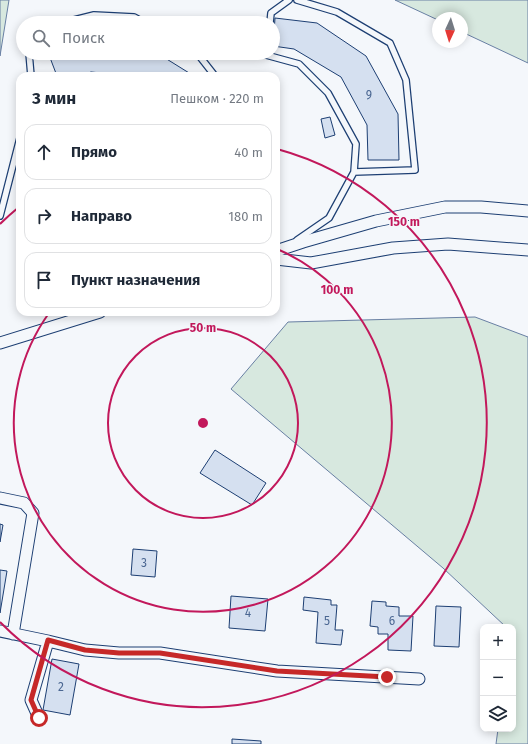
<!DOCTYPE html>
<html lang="ru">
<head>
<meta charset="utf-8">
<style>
	:root { --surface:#fff; --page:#f2f2f3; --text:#1f2937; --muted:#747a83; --line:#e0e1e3 }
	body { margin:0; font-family:"Fira Sans",sans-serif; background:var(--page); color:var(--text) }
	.controls { position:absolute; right:12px; bottom:12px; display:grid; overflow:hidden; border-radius:8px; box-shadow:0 2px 10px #0003 }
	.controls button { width:36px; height:36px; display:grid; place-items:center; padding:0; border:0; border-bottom:1px solid var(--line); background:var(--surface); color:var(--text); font:20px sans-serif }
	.compass { position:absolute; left:432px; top:12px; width:36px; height:36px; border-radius:50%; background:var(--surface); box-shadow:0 2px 10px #0003; rotate:184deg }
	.stop { position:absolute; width:12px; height:12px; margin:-9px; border:3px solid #c62828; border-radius:50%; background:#fff }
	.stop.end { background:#c62828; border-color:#fff; box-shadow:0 1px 4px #0008 }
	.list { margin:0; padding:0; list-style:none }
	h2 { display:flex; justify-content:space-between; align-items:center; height:52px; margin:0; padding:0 16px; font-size:17px }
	h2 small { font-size:13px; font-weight:400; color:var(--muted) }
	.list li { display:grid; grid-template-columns:26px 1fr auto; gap:12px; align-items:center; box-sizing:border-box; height:56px; margin:0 8px 8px; padding:0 8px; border:1px solid var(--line); border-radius:12px }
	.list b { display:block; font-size:15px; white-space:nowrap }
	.list em { font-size:13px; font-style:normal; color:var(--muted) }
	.icon { flex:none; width:22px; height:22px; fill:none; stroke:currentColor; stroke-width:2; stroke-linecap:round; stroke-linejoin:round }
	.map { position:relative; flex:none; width:528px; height:744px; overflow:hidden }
	.search { position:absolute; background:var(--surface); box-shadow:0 2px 10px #0003; left:16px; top:16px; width:264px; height:44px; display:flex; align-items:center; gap:10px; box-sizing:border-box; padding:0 14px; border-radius:22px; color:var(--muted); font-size:15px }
	.panel { position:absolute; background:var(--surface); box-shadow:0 2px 10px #0003; left:16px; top:72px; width:264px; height:244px; border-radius:12px }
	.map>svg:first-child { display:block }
</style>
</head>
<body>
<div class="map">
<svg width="528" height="744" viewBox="0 0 528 744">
	<rect width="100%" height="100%" fill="#f4f7fb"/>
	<!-- green -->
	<path fill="#d7e8df" stroke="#687fa3" d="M0,0H9L0,56Z
		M395,0H528V63L462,32V18H438V20Z
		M475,317L528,337V744H496L498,729H513V627H506L443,568L231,389L288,322Z"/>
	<!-- building -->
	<path fill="#d5e0f0" stroke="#1d3f73" d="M275,18L317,23L366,56L398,114L399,160H368L367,125L341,77L294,49L273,46Z
		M55,53H157L194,76H131L91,72L80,76H57L49,55Z
		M330,117L335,135L325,138L321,119Z
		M215,450L266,483L252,505L200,473Z
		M0,524L3,525L0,542Z
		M133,549L157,551L155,577L131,575Z
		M0,570L7,571L0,613Z
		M231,596L268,599L265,631L229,628Z
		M304,597L331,600V605H337L335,630H343L341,645L316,643L318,612L303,610Z
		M372,601L386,602V606L399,607V616H413L411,651L388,650V634H378V627L370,626Z
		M436,606L461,607L459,647L434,646Z
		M52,659L79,664L70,715L43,710Z
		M232,739L261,741V744H232Z"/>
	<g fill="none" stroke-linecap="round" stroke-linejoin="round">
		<defs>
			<path id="service" d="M297,0L337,12L390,43L406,80L415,170L354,172
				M62,23L94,15L134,17L145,23
				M270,23L271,13L289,0
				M29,53L31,76
				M197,53L215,76
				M267,53L266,55L299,64L328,93L356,144L354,172L329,218L297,240
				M0,216L20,138"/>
			<path id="minor" d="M276,251L303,242L376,221L445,207H481L528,211
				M276,259L311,263L393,248L448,244L528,250
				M0,343L100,312
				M0,498L24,503L33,513L13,634
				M0,631L48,641L31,700L39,718
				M48,641L85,650L119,653H160L277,671L419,679"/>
		</defs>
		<!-- service casing -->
		<use href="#service" stroke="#1d3f73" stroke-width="8"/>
		<!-- minor casing -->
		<use href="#minor" stroke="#1d3f73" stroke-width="13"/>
		<!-- service -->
		<use href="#service" stroke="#f4f7fb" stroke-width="5.5"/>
		<!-- minor -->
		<use href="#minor" stroke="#f4f7fb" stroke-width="11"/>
	</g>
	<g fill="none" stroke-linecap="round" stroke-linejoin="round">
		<!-- route -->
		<path stroke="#c62828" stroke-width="5" d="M39,718L31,700L48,640L85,650L119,653H160L277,671L387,677"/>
	</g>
	<!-- distance rings -->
	<g fill="none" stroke="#c2185b" stroke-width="2">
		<circle cx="203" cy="423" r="95"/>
		<path d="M277 249A189 189 0 1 1 49 313"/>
		<path d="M0 224A284 284 0 0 1 19 207M277 149A284 284 0 1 1 0 622"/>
	</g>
	<g text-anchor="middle" stroke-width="3" stroke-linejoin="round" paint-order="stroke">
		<!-- number labels -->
		<g font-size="12" fill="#4b6792">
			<text x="369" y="99">9</text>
			<text x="144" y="567">3</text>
			<text x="248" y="617">4</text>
			<text x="327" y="625">5</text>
			<text x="392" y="625">6</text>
			<text x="61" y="691">2</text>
		</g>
	</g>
	<circle cx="203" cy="423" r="6" fill="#c2185b" stroke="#f4f7fb" stroke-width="2"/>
	<g font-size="12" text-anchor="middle" font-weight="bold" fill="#c2185b" stroke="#f4f7fb" stroke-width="3" stroke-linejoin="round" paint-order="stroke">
		<text x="404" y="226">150 m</text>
		<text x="337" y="294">100 m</text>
		<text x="203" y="332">50 m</text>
	</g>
</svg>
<div class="controls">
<button>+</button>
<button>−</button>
<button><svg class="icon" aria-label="layers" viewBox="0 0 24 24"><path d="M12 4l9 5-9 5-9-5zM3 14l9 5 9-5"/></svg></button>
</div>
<svg class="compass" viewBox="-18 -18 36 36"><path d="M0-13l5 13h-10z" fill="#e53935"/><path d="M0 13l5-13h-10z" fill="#747a83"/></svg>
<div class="stop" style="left:39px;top:718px"></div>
<div class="stop end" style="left:387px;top:677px"></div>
<div class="search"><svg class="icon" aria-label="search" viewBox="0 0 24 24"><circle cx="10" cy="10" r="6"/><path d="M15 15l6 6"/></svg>Поиск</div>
<section class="panel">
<h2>3 мин<small>Пешком · 220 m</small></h2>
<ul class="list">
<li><svg class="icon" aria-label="ahead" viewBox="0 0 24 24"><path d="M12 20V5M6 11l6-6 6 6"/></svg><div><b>Прямо</b></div><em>40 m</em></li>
<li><svg class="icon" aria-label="right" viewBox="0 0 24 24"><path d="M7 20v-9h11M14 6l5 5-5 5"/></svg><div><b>Направо</b></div><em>180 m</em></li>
<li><svg class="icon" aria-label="arrive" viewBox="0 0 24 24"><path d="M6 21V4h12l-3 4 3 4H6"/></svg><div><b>Пункт назначения</b></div></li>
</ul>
</section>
</div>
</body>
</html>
